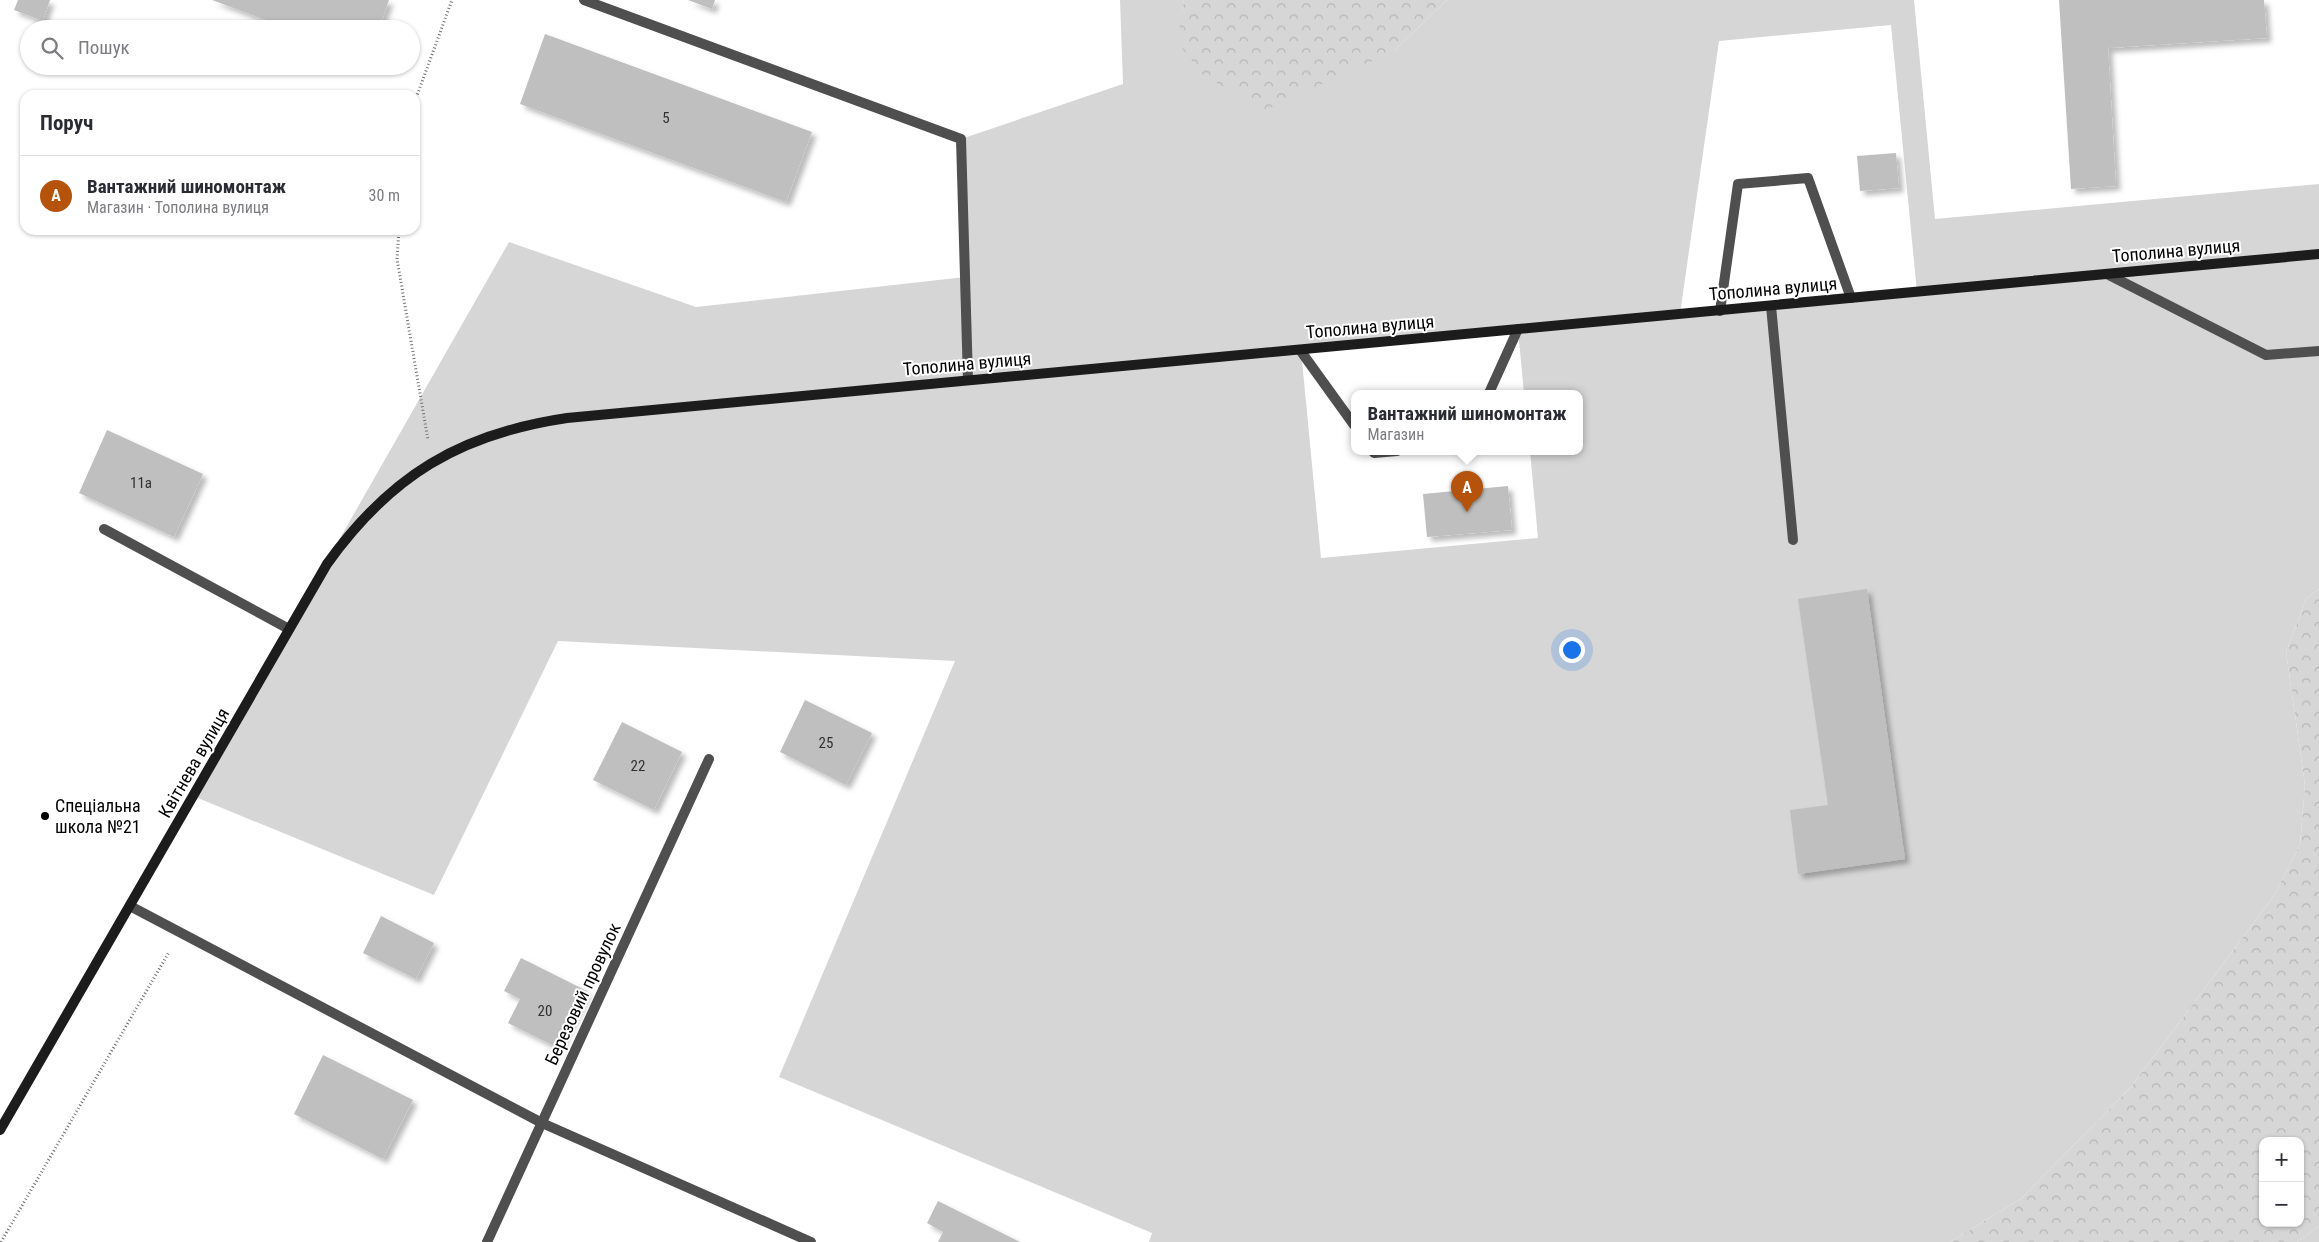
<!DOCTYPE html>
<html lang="uk">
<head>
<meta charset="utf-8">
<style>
	:root { --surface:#fff; --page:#f2f2f3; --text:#2b2b33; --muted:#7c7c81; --line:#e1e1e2; --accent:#b45309 }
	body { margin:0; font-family:"Roboto Condensed",sans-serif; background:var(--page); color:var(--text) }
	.controls { position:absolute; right:15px; bottom:15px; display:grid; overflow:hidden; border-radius:10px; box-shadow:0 1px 4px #0004 }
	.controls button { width:45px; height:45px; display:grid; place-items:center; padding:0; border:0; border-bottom:1px solid var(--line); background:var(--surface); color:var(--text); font:25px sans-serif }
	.you { position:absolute; left:1571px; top:649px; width:18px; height:18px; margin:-12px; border:4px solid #fff; border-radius:50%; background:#1a73e8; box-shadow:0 0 0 8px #1a73e833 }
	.badge { display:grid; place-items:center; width:32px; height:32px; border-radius:50%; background:var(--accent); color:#fff; font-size:16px; font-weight:700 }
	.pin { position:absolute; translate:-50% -41px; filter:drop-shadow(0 1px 2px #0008) }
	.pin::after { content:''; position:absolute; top:26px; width:18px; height:15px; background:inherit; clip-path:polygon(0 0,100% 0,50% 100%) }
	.popup { position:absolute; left:1351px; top:390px; width:232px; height:65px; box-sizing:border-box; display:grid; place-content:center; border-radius:10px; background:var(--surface); filter:drop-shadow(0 1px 4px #0005); font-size:16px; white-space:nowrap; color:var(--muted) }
	.popup b { font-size:19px; color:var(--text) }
	.popup::after { content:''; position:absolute; left:50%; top:100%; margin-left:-10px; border:10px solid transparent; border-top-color:var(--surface) }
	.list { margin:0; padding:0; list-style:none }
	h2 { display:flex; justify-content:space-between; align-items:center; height:65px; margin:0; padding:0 20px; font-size:21px }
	h2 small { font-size:16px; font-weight:400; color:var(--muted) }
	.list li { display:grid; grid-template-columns:32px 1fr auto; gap:15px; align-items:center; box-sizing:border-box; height:80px; padding:0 20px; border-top:1px solid var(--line) }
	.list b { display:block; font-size:19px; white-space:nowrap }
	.list p { margin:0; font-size:16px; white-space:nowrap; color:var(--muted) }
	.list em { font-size:16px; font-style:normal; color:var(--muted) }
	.icon { flex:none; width:28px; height:28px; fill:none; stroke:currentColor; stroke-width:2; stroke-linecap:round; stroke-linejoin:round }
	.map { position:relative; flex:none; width:2319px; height:1242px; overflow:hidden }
	.search { position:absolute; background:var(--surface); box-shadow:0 1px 4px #0004; left:20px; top:20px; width:400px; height:55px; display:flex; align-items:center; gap:12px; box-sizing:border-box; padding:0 18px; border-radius:28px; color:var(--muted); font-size:19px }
	.panel { position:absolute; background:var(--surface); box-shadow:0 1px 4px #0004; left:20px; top:90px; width:400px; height:145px; border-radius:15px }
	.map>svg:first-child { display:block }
</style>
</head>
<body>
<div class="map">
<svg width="2319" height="1242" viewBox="0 0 2319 1242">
	<defs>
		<pattern id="forest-crowns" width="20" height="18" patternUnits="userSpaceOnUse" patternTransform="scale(1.25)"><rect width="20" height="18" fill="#d6d6d6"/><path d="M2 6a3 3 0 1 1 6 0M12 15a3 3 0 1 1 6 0" fill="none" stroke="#b6b6b6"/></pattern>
		<filter id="shadow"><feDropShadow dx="4.5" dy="4.5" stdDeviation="2.5" flood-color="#0004"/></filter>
	</defs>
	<rect width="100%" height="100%" fill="#fff"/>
	<!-- grass -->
	<path fill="#d6d6d6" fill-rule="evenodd" d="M1120,0H1184L1178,42L1394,51L1447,0H1914L1935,219L2319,184V589L2306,599L2286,652L2305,785L2300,845L2273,897L2131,1087L2022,1198L1950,1242H1149L1152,1233L779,1077L955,661L558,641L434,895L193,796L509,242L696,307L965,277L961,139L1123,84ZM1891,25L1917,292L1680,314L1719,41ZM1518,330L1524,393H1580V451H1530L1538,538L1321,558L1301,350Z
		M2319,1226V1242H2297Z"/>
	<!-- forest -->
	<path fill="url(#forest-crowns)" fill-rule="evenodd" d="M1184,0H1447L1394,51L1266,110L1204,76L1177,42Z
		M2319,589V1226L2297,1242H1950L2022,1198L2131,1087L2273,897L2300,845L2305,785L2286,652L2306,599ZM2263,1141H2300V1223H2263Z"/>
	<!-- building -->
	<path fill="#bfbfbf" filter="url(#shadow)" d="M18,0H50L43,21L14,10Z
		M212,0H389L379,29H290Z
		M688,0H715L712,9Z
		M2059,0H2264L2267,38L2108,48L2116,186L2071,189Z
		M545,34L812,132L786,202L520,104Z
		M1896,153L1899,188L1860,191L1857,156Z
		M107,430L203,474L174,537L79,493Z
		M1508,486L1512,530L1427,537L1423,494Z
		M1867,589L1905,859L1798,874L1790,810L1828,805L1798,599Z
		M805,700L872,733L846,785L780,752Z
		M622,722L682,752L654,810L593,780Z
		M381,916L434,943L416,979L363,953Z
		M521,958L587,991L558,1048L508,1023L520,999L504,991Z
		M323,1055L413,1100L383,1159L294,1114Z
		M938,1201L1020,1242H938L943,1232L927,1223Z"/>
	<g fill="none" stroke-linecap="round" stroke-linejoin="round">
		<!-- path -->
		<path stroke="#717171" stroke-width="3" stroke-dasharray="1 2.5" stroke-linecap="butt" d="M415,101L452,0
			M399,230L397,259L428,440
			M1,1242L169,952"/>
		<!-- service -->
		<path stroke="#4f4f4f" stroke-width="10" d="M584,0L961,139L968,380
			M2107,274L2266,355L2319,351
			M1771,306L1793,540
			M1720,311L1738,184L1808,178L1851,298
			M1300,350L1354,425
			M1489,393L1518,329
			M1373,451L1374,453L1397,451
			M104,529L289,629"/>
		<!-- minor -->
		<path stroke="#4f4f4f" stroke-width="10" d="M130,906L542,1123L811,1242
			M487,1242L709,759"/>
		<!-- secondary -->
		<path stroke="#1c1c1c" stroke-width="10" d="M0,1130L327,564C390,476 459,434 567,418L2319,254"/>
	</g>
	<!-- markers -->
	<circle fill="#000" stroke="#fff" stroke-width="2" cx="45" cy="816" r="5"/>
	<g text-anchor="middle" stroke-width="4" stroke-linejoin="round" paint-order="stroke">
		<!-- number labels -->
		<g font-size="15" fill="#303030">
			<text x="666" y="123">5</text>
			<text x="141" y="488">11а</text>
			<text x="826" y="748">25</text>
			<text x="638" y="771">22</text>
			<text x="545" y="1016">20</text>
		</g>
		<!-- street labels -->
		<g font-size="18" fill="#000" stroke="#fff">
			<text transform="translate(2176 251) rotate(-5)" y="6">Тополина вулиця</text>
			<text transform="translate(1773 289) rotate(-5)" y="6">Тополина вулиця</text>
			<text transform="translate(1370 327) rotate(-5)" y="6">Тополина вулиця</text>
			<text transform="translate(967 364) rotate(-5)" y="6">Тополина вулиця</text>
			<text transform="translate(194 763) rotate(-60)" y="6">Квітнева вулиця</text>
			<text transform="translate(583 994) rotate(-65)" y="6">Березовий провулок</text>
		</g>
		<!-- poi labels -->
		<g font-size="18" fill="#000" stroke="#fff" text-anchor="start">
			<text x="55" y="812">Спеціальна<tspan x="55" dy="21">школа №21</tspan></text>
		</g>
	</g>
</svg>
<div class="controls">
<button>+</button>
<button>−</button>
</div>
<div class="you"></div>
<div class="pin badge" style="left:1467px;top:512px">A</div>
<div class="popup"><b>Вантажний шиномонтаж</b>Магазин</div>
<div class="search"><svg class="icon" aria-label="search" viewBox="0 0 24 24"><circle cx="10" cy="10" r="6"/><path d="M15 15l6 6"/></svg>Пошук</div>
<section class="panel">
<h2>Поруч<small></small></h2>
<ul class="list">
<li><span class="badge">A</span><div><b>Вантажний шиномонтаж</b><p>Магазин · Тополина вулиця</p></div><em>30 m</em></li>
</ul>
</section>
</div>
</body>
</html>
